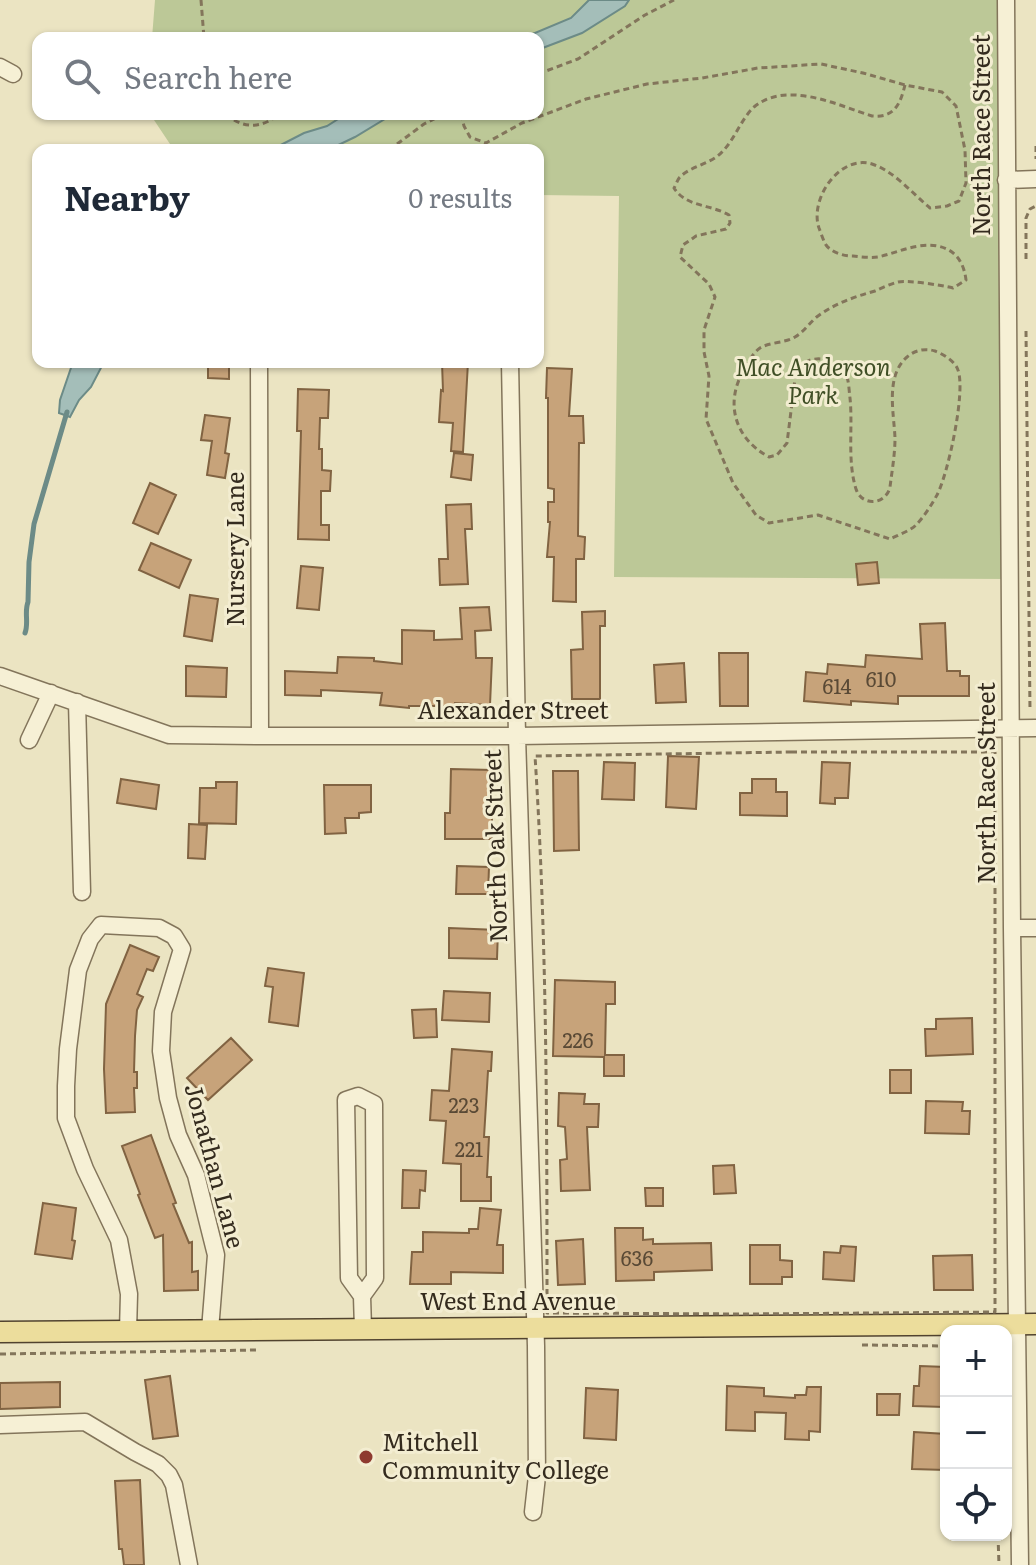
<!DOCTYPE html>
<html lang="en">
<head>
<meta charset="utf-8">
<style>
	:root { --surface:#fff; --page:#f6f6f7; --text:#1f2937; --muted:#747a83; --line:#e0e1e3 }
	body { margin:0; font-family:Literata,serif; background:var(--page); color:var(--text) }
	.controls { position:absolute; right:24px; bottom:24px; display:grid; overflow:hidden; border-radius:16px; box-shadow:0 2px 6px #0004 }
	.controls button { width:72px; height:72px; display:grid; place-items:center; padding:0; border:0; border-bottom:2px solid var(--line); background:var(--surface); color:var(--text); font:40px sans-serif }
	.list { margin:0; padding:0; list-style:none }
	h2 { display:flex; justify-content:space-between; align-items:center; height:104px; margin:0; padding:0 32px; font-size:34px }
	h2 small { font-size:26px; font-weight:400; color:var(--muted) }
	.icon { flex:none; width:44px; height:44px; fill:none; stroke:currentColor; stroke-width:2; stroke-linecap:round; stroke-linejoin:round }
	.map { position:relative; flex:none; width:1036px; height:1565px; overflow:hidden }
	.search { position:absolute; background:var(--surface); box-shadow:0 2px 6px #0004; left:32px; top:32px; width:512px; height:88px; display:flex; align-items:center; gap:20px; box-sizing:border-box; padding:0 28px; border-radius:16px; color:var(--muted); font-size:30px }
	.panel { position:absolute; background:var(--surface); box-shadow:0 2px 6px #0004; left:32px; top:144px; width:512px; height:224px; border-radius:16px }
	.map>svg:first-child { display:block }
</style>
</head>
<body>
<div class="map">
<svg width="1036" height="1565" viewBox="0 0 1036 1565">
	<rect width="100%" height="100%" fill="#ebe4c2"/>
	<!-- green -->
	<path fill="#bcc897" d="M155,0H1007L1009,579L614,577L619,196L538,195V150H174L150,114H538V38H152Z"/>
	<!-- water -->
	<path fill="#a4beb9" stroke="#6c8b87" stroke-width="2" d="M589,0H629L625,6L582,33L540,49L538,50V38H523L571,18Z
		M346,114H393L355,137L328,150H271L304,133L327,126Z
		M73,362H104L91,387L79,400L70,417L59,413L60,400Z"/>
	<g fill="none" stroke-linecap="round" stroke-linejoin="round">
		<!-- stream -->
		<path stroke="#6c8b87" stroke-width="5" d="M25,633C29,623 24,612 28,602L29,562L34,524L67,412"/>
	</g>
	<!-- building -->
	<path fill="#c7a37a" stroke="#816342" stroke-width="2" d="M208,362H229V379L208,378Z
		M442,362H468L463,452L451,451L453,423L439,422L441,390L443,391Z
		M547,368L572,369L569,416H583L584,443H579L578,536L585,537L584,559H576V602L553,601L554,557H547L550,522H548V502H554V489L548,488V398H546Z
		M298,389L329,390L328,418H320L319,449H322V470L331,471L330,491H321V525H329V540L298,539L301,431H297Z
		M205,415L230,418L225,453L229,454L225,478L207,475L212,441L201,440Z
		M454,453L473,455L471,480L451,477Z
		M150,483L176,495L158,534L133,523Z
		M471,504L472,529H465L468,584L440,585L439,559H448L446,505Z
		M151,543L191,560L179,588L139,570Z
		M877,562L879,583L858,585L856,564Z
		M301,566L323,568L319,610L297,608Z
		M190,595L218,599L212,641L184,636Z
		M489,607L491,630L475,631L476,658H492L490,705L455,703V706H409V708L380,705L382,693L321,690V696L285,695V671L337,673L338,657L374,658V661L402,664V630L434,631V640L462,639L460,608Z
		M605,611V626H600V699H572L571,650L583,649L582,612Z
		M945,623L947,671H960V676H969V696H898V704L851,701V705L804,701L806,672L827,674L828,664L865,667L866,655L922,659L920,624Z
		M719,653H748V706H720Z
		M684,663L686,702L656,703L654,665Z
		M186,666L227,668L226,697L186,696Z
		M668,756L699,757L696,809L666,807Z
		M604,762L635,763L634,800L602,799Z
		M822,762L850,763L848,798H835V804L820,803Z
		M451,769L492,770V839H445V813H450Z
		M553,771H578L579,850L554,851Z
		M121,779L159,785L156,809L117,803Z
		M752,779H776V792H787V816L740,815V793H752Z
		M216,782H237L236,824L199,823L200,788H216Z
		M324,785H371V812L359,813V818H345L346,833L325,834Z
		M189,824L207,825L205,859L188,858Z
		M457,866L489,867L488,894H456Z
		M449,928L498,930L497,959L449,958Z
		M130,945L159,957L153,971L147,969L137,994L143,997L137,1010L135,1036L134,1072H137V1088H134L135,1112L106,1113L104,1069L106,1004Z
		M268,968L304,973L298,1026L269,1022L273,987L265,986Z
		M555,980L615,982V1004H606L605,1055H624V1076H604V1057L553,1056Z
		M444,991L490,993L489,1022L442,1020Z
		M436,1009L437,1037L414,1038L412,1010Z
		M972,1018L973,1054L926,1056L925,1029H936V1019Z
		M231,1038L252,1060L208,1100L187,1078Z
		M452,1049L492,1052L491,1071H488L484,1137H489L487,1177H491V1201H461V1164L443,1163L446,1121L430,1120L432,1090L449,1091Z
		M890,1070H911V1093H890Z
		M559,1093L585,1094L584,1104H599L598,1127H587L590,1190L561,1191L560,1160L567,1159L565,1127L558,1126Z
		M926,1101L963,1102L962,1111H970L969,1134L925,1133Z
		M151,1135L176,1203L173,1204L189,1243L192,1242V1272L198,1271V1290L164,1291L163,1235L155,1238L138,1195L140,1194L122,1146Z
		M734,1165L736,1193L714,1194L713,1166Z
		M403,1170L426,1171L425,1191L420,1190L419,1208H402Z
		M645,1188H663V1206H646Z
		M43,1203L76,1208L72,1240L75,1241L72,1259L35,1254Z
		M480,1208L501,1210L497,1245H503V1273L451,1272V1284H410L412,1252H423V1232L469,1233V1229H478Z
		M615,1228H643V1240L653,1239V1244L711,1243L712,1270L654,1272V1280L616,1281Z
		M583,1239L585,1284L558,1285L556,1241Z
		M750,1245H780V1260L792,1261V1277H782V1284H750Z
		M841,1246L856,1247L854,1281L823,1279L824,1252L840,1253Z
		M972,1255L973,1290H934L933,1256Z
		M920,1366L946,1367V1401H944V1407L913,1406L914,1386H919Z
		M170,1376L178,1436L153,1439L145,1380Z
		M60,1382V1407L0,1409V1383Z
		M727,1386L764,1388V1396L795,1398V1395H806L807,1387H821L820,1432L809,1431V1440L785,1439L786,1413L755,1412V1431L726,1430Z
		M586,1388L618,1390L616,1440L584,1438Z
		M877,1394H900L899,1415H877Z
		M914,1432L946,1434V1470L912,1469Z
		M140,1480L144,1565H124L122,1549H119L115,1481Z"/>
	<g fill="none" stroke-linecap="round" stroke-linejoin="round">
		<defs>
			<path id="minor" d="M1006,0L1012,928L1020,1565
				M0,67L13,74
				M1006,180L1036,179
				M259,362L260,736
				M510,362L517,736L536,1346L537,1476L533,1512
				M0,676L169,735L260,736H517L1036,728
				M77,702L82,892
				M29,740L51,693
				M1012,928H1036
				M362,1296L349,1278L346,1100L358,1096L374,1104L375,1278L362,1296L363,1329
				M128,1331L129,1294L119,1240L85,1169L66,1118V1086L68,1049L78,970L90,939L101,925L159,928L174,936L182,949L163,1012L161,1051L168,1098L178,1135L196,1175L216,1255L210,1330
				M0,1425L85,1422L135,1452L158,1464L169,1475L174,1485L189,1565"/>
			<path id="major" d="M0,1332L1036,1324"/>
		</defs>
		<!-- minor casing -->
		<use href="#minor" stroke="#83755b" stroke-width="19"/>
		<!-- major casing -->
		<use href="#major" stroke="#51432f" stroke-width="23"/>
		<!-- path -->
		<path stroke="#83755b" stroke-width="3" stroke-dasharray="6 4" stroke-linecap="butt" d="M201,0L204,38
			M538,74L578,59L645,15L674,0
			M226,114C242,129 262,129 279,114
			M461,114L464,126L470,137L486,143L522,123L586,99L647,84L702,78L758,68L821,64L863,73L905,85L942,92L956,106L965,150L966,183L959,201L947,206L930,208C912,193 894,171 872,164C840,154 809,199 819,228C821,233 823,240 826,245C832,253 844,256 853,256C861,257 870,258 878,257C892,254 905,248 919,246C946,242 963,254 966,280L953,288C940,285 910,280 898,282C890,284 882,288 875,291C854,297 836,303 818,316C810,322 804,332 795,337C785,343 770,342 760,348C753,353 749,361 745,368C724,402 734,438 769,457L777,455L787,443L796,371C804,362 810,358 822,359C832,360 842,365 846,374C849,381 849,391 850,398C853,428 847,460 856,489C862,507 886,505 890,487C892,471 895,454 895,438C894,413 885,376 907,357C915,350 925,348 935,351C943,354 955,361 958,370C966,392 948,474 937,495C932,504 924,517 916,525C910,531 898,535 890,539L818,515L769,523L756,515L733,483L706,419L709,376L704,352V330L715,297L709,284L680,257L683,245L696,236L726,229L730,223L729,215C710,204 686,207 674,188C676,185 677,180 680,177C691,166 711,164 722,152C735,139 741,119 754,107C787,80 837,105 872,116C894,118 900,105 905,85
			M1036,146V159
			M389,150L424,124L444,114
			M1026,259V218L1030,209L1036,206
			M1026,331L1030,711
			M791,752H995V1312L745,1314L547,1313C547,1127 547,941 535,756Z
			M862,1345L946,1346
			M0,1354L258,1350
			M998,1535L999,1565"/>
		<!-- minor -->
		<use href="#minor" stroke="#f6f0d5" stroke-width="16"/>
		<!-- major -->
		<use href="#major" stroke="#ecdd9c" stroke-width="20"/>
	</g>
	<!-- markers -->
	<circle fill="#8e3a2f" stroke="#f3edd1" stroke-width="3" cx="366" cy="1457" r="8"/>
	<g text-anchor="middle" stroke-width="6" stroke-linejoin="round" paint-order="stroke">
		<!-- number labels -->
		<g font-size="20" fill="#594935">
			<text x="881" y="687">610</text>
			<text x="837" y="694">614</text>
			<text x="578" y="1048">226</text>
			<text x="464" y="1113">223</text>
			<text x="469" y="1157">221</text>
			<text x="637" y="1266">636</text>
		</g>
		<!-- street labels -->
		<g font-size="24" fill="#342b1e" stroke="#f3edd1">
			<text transform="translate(982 135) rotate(-90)" y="8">North Race Street</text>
			<text transform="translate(236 549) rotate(-90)" y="8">Nursery Lane</text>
			<text x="513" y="719">Alexander Street</text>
			<text transform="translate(987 783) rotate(-90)" y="8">North Race Street</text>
			<text transform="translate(496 846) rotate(-92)" y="8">North Oak Street</text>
			<text transform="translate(214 1166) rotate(75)" y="8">Jonathan Lane</text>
			<text x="518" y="1310">West End Avenue</text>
		</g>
		<!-- park labels -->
		<g font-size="24" font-style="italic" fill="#404f26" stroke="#f3edd1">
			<text x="813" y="376">Mac Anderson<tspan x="813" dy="28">Park</tspan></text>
		</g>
		<!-- poi labels -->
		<g font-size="24" fill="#342b1e" stroke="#f3edd1" text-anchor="start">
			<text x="382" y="1451">Mitchell<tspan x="382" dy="28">Community College</tspan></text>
		</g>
	</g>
</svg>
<div class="controls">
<button>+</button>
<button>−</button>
<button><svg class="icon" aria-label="locate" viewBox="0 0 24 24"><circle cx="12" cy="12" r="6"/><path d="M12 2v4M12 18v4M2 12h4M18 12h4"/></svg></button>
</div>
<div class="search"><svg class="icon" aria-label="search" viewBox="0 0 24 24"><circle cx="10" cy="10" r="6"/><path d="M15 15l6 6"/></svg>Search here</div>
<section class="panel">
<h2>Nearby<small>0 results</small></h2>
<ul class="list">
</ul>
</section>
</div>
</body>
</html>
